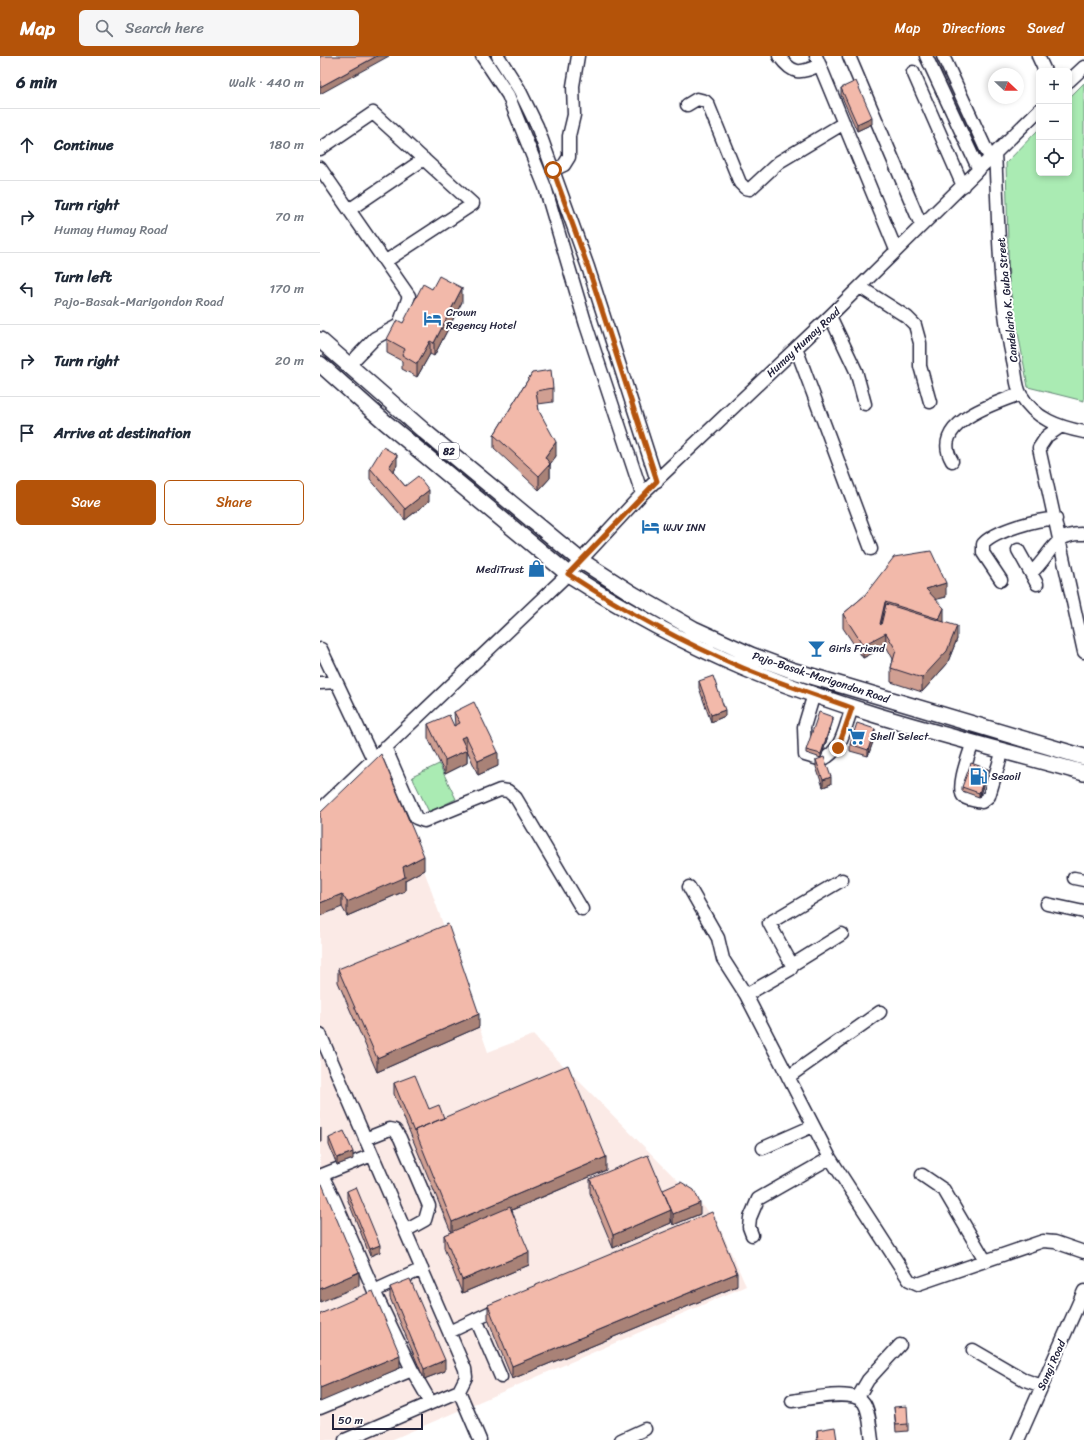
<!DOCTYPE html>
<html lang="en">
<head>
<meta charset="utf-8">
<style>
	:root { --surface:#fff; --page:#f6f6f7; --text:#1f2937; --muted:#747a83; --line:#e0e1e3; --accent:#b45309 }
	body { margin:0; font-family:Sriracha,sans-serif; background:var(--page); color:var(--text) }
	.controls { position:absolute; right:12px; top:12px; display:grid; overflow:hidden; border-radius:6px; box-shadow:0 2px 6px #0003 }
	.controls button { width:36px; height:36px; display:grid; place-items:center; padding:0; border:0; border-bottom:1px solid var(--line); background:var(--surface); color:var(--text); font:20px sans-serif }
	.compass { position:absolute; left:668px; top:12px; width:36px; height:36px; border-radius:50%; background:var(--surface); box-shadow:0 2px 6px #0003; rotate:112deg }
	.scale { position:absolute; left:12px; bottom:10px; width:91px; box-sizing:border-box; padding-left:4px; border:2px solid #22223b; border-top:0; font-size:11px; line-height:14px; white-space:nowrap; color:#22223b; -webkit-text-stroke:3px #fff; paint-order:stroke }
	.stop { position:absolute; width:12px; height:12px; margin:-9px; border:3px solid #b45309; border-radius:50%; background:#fff }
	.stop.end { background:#b45309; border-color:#fff; box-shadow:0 1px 4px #0008 }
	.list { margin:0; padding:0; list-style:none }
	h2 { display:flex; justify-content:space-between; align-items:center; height:52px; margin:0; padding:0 16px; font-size:17px }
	h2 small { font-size:13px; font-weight:400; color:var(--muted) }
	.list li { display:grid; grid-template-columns:26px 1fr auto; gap:12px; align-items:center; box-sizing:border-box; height:72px; padding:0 16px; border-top:1px solid var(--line) }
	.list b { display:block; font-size:15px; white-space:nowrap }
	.list p { margin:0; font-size:13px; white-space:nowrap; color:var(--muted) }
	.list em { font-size:13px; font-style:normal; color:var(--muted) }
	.actions { display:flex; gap:8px; padding:12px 16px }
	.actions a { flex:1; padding:9px 0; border:1px solid var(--accent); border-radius:6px; text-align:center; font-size:14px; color:var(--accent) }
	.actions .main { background:var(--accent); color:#fff }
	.icon { flex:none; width:22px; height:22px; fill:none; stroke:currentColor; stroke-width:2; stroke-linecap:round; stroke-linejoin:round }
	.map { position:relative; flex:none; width:764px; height:1384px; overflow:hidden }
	header { display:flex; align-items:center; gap:24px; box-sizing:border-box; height:56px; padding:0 20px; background:var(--accent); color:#fff }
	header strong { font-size:19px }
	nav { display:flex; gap:22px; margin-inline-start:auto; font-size:14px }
	.search { width:280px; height:36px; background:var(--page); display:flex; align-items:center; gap:10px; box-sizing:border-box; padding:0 14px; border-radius:6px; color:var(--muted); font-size:15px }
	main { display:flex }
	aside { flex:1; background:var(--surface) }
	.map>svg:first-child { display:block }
</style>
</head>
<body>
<header>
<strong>Map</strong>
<div class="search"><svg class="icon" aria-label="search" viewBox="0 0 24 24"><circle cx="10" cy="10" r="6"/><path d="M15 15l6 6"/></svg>Search here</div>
<nav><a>Map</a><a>Directions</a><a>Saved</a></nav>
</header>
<main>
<aside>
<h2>6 min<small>Walk · 440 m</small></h2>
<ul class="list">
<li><svg class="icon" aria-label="ahead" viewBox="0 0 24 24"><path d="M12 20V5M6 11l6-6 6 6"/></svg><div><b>Continue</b></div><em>180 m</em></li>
<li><svg class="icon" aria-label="right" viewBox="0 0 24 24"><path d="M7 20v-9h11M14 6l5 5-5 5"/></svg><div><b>Turn right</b><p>Humay Humay Road</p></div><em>70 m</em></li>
<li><svg class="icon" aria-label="left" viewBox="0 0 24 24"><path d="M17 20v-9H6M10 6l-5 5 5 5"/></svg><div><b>Turn left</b><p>Pajo-Basak-Marigondon Road</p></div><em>170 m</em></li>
<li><svg class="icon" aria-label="right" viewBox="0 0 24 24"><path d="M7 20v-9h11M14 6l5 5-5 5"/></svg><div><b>Turn right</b></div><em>20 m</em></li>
<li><svg class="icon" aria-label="arrive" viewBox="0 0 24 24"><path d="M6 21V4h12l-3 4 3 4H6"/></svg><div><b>Arrive at destination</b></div></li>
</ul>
<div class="actions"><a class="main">Save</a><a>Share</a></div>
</aside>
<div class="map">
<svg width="764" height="1384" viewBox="0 0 764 1384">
	<rect width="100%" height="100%" fill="#fff"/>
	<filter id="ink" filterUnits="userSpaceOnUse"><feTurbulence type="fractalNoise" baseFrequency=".025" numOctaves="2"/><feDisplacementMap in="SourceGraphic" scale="8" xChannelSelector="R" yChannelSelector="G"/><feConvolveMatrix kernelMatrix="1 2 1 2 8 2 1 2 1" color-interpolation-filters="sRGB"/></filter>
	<g filter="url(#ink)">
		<!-- built -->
		<path fill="#fbeae6" d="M85,760L168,996L213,979L396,1163L426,1230L71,1384H0V762Z"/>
		<!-- green -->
		<path fill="#aaebb3" stroke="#668677" d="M764,27V345L708,331L689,227L686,107L719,73V117H749V42Z
			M119,708L136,743L109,756L92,721Z"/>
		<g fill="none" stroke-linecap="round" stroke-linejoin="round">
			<defs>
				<path id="minor" d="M162,0L188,39L225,131L266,269L322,438
					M178,0L199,33L217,70L268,211L337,425
					M459,0C473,19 479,18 500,9
					M496,0L576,194
					M529,0L601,169
					M606,0L659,114
					M623,0L670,102
					M718,0L725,15
					M593,16L643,130
					M749,25L764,11
					M367,49L377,43L385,45L388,48L420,127L425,132L430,133L459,106L524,67
					M0,93L53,57L153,148L66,205
					M675,97C679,167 678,241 694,309C696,318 696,331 701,339C715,363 739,371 764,376
					M0,112L89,240L79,269L55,282L29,309
					M233,114L244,109L249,101V80L254,59L253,30L258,0
					M29,154L104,103
					M540,231L587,261L595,269L600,287V310L610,346
					M510,260L536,315L545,348
					M476,292L551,493
					M740,371L727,380L719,392L764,596
					M632,405C609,367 676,347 700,338
					M698,494L717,528
					M711,517C731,500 733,476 764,478
					M681,524L663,497V488C675,475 719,462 736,463
					M1,593L53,703
					M0,627L16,626
					M494,638L484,671L485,699L502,704C523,693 524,673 532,652
					M653,686C650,696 635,733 644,741C648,744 657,745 662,746L669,740L683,694
					M65,691L96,762L104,765L180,734L188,735L196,742L262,853
					M0,754L248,518L322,438L510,260L719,54
					M754,822L764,824
					M369,831L398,882L403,903L426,939L510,1102L589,1224L598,1228L723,1185L735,1186L764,1196
					M727,848L764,856
					M472,909L449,867L522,824
					M426,939L471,913L472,909L522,878
					M0,978L145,1313L146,1321L139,1335L25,1384
					M468,1021L560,956
					M45,1083L70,1073L75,1074L80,1082L109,1150L105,1164L85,1175
					M443,1092L493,1070
					M2,1119L52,1099
					M602,1119L624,1134L665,1204
					M0,1120L2,1119L14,1143L54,1235
					M432,1179L429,1171L430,1162L438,1143L510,1102
					M156,1263L181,1321
					M129,1276L182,1251
					M653,1294L705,1324L722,1330
					M92,1314L111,1347
					M139,1335L160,1384
					M538,1341L548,1324L580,1289
					M472,1345C489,1343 534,1332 544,1347C550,1356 550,1373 552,1384
					M0,1352L92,1314L54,1235L102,1213
					M301,1384L325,1373
					M698,1384L764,1235"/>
				<path id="major" d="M0,284L104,375L260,504L313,538L374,573L431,599L471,614L764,701
					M0,308L65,366L248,518C304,554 362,586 424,612C533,658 650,685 764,717"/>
			</defs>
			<!-- minor casing -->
			<use href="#minor" stroke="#22223b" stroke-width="15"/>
			<!-- major casing -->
			<use href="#major" stroke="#22223b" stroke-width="18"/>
			<!-- minor -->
			<use href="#minor" stroke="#fff" stroke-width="12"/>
			<!-- major -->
			<use href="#major" stroke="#fff" stroke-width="15"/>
		</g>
		<!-- wall -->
		<path fill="#d09f92" stroke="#22223b" d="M521,32L552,68L537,75L521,39Z
			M112,233L142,246L114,300L110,298L97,321L82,313V305L67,297V283L83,267Z
			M212,317L233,332V346L218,348L219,355L236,400L230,408V422L219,434L174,392V379Z
			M77,409L73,416L85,430L109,445L85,464L50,423V412Z
			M544,540L626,541L616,543L624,566L637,583L627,608L602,636L571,626V612L573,603L566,590L543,602L523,572V558Z
			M379,625L405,660L391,666L379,632Z
			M134,656L178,710L158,719L147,694V707L125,718L108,682V668L135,670Z
			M513,664L501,702L486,697V694Z
			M555,680L548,700L530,695V688Z
			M496,704L511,728L503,731L496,711Z
			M668,716L659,741L642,735V731Z
			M0,757L104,814L85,824V835L27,860L22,851Z
			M18,913L159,971L57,1016L18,926Z
			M74,1027L109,1053L124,1062L286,1114L192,1154L209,1209L142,1237L124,1192V1179L131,1176L74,1038Z
			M9,1082L33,1103L17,1109L9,1089Z
			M270,1123L343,1135L380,1158L353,1169L351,1163V1167L293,1192L270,1137Z
			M27,1135L60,1196L50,1200L27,1142Z
			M417,1230L192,1323L168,1263V1249Z
			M70,1231L125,1315L104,1323L70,1242Z
			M574,1351L588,1368V1375L576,1376Z
			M497,1374L517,1384H497Z"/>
		<!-- shaded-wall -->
		<path fill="#a98277" stroke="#22223b" d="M57,0H69L0,38V31Z
			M552,61V68L537,75V68Z
			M142,232V246L114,300V287Z
			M110,285V298L97,321V308Z
			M236,386V400L228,411L230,408V422L219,434V420L225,401Z
			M77,399V409L69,422V411Z
			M109,434V445L85,464V453Z
			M626,527V541L606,546V533Z
			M565,546L566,590L543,602V589L560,568Z
			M624,552V565L619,576V563Z
			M637,570V583L627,608L602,636V622Z
			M405,654V660L391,666V659Z
			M513,661V664L501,702V698Z
			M555,673V680L548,700V694Z
			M146,680V693L141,682Z
			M147,694V707L125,718V704Z
			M178,696V710L158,719V705Z
			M668,713V716L659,741V737Z
			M511,721V728L503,731V724Z
			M104,800V814L85,824V835L27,860V846L83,811Z
			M22,838V851L0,860V847Z
			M159,958V971L57,1016V1002Z
			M1,1072V1086H0V1073Z
			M33,1096V1103L17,1109V1102Z
			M286,1101V1114L132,1179V1166Z
			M380,1147V1158L353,1169V1158Z
			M351,1154V1167L293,1192V1179Z
			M60,1189V1196L50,1200V1193Z
			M209,1196V1209L142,1237V1224Z
			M39,1216V1230L0,1246V1233Z
			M417,1217V1230L192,1323V1310Z
			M80,1299V1312L0,1346V1332Z
			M125,1304V1315L104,1323V1313Z"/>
		<!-- building -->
		<path fill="#f2b9aa" stroke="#22223b" d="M0,0H57L0,31Z
			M536,25L552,61L537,68L521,32Z
			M119,220L142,232L114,287L110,285L97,308L82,299L85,293L67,283L77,264L83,267L103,228L112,233Z
			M231,314L233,332L216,335L219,355L236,386L225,401L230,408L219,420L174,379L212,317Z
			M63,391L77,399L69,411L85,430L98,420L109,434L85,453L50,412Z
			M611,495L626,527L606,533L624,552L619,563L565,546L560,568L561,569L566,548L637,570L627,595L602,622L571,612L576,594L566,577L543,589L523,558L544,540L574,501Z
			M393,620L405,654L391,659L379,625Z
			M154,646L178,696L158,705L146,680L141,682L147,694L125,704L108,668L129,659L134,670L140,667L134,656Z
			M499,656L513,661L501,698L486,694Z
			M537,667L555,673L548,694L530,688Z
			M61,698L104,800L83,811L85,821L27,846L22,838L0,847V757Z
			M504,701L511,721L503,724L496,704Z
			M651,707L668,713L659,737L642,731Z
			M128,868L159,958L57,1002L18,913Z
			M248,1009L286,1101L132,1166L95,1074Z
			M95,1019L109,1053L119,1049L124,1062L95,1074L94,1076L74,1027Z
			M24,1075L33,1096L17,1102L9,1082Z
			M328,1099L351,1154L293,1179L270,1123Z
			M361,1126L374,1134L380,1147L353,1158L343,1134Z
			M2,1128L39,1216L0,1233V1129Z
			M36,1131L60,1189L50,1193L27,1135Z
			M190,1151L209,1196L142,1224L124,1179Z
			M392,1156L417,1217L192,1310L168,1249Z
			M90,1223L125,1304L104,1313L70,1231Z
			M53,1235L80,1299L0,1332V1258Z
			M587,1350L588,1368L576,1369L574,1351Z
			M515,1371L517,1384H498L497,1374Z"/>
	</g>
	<g fill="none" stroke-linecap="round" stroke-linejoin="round" filter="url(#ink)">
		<!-- route -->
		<path stroke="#b45309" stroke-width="5" d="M233,114L268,211L337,425L248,518C303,554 362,586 423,612C459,627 496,639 532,652L518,692"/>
	</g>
	<!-- icons -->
	<defs>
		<symbol id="hotel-bare" viewBox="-9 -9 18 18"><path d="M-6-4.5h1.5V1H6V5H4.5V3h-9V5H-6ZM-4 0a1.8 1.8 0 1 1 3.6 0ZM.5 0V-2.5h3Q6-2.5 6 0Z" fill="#1f6fb2" stroke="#fff" stroke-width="2.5" paint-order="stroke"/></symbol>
		<symbol id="shop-bare" viewBox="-9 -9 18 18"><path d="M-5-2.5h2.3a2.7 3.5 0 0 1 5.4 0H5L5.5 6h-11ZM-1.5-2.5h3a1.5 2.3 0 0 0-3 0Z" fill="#1f6fb2" stroke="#fff" stroke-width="2.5" paint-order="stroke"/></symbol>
		<symbol id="bar-bare" viewBox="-9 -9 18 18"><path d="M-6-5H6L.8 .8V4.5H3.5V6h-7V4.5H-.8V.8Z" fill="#1f6fb2" stroke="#fff" stroke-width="2.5" paint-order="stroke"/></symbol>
		<symbol id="supermarket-bare" viewBox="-9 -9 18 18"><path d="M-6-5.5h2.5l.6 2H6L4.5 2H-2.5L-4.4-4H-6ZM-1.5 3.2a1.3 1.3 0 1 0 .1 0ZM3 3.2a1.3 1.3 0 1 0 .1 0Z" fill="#1f6fb2" stroke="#fff" stroke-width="2.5" paint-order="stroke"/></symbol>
		<symbol id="fuel-bare" viewBox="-9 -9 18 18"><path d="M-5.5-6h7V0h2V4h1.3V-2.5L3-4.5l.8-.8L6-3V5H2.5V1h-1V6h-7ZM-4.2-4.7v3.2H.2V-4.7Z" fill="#1f6fb2" stroke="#fff" stroke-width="2.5" paint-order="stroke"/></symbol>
	</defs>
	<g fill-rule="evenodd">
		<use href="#hotel-bare" x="100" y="250" width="25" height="25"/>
		<use href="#hotel-bare" x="318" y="458" width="25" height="25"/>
		<use href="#shop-bare" x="204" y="500" width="25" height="25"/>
		<use href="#bar-bare" x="484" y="580" width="25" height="25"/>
		<use href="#supermarket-bare" x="524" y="668" width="25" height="25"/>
		<use href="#fuel-bare" x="646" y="708" width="25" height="25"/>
	</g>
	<g text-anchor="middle" stroke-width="4" stroke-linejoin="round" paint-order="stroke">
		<!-- shield labels -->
		<rect fill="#fff" stroke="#646476" stroke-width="1" x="119" y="387" width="20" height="16" rx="3"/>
		<g font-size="10" font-weight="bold" fill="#22223b">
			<text x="129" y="399">82</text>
		</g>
		<!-- street labels -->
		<g font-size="11" fill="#22223b" stroke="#fff">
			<text transform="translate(687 244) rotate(-96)" y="4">Candelario K. Guba Street</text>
			<text transform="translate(483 286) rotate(-43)" y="4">Humay Humay Road</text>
			<text transform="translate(501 621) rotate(18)" y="4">Pajo-Basak-Marigondon Road</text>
			<text transform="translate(731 1309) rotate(-66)" y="4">Sangi Road</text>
		</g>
		<!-- poi labels -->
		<g font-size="11" fill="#22223b" stroke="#fff" text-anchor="start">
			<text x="126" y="260">Crown<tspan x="126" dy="13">Regency Hotel</tspan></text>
			<text x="343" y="475">WJV INN</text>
			<text x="204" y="517" text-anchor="end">MediTrust</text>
			<text x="509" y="596">Girls Friend</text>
			<text x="550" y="684">Shell Select</text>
			<text x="671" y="724">Seaoil</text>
		</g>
	</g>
</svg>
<div class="controls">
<button>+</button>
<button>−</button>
<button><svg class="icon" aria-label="locate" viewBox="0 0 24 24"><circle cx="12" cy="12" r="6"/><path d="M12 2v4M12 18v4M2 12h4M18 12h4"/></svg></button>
</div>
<svg class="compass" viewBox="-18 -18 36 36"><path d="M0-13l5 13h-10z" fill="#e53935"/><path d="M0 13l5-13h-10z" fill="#747a83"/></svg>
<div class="scale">50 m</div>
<div class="stop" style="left:233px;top:114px"></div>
<div class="stop end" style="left:518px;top:692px"></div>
</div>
</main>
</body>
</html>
